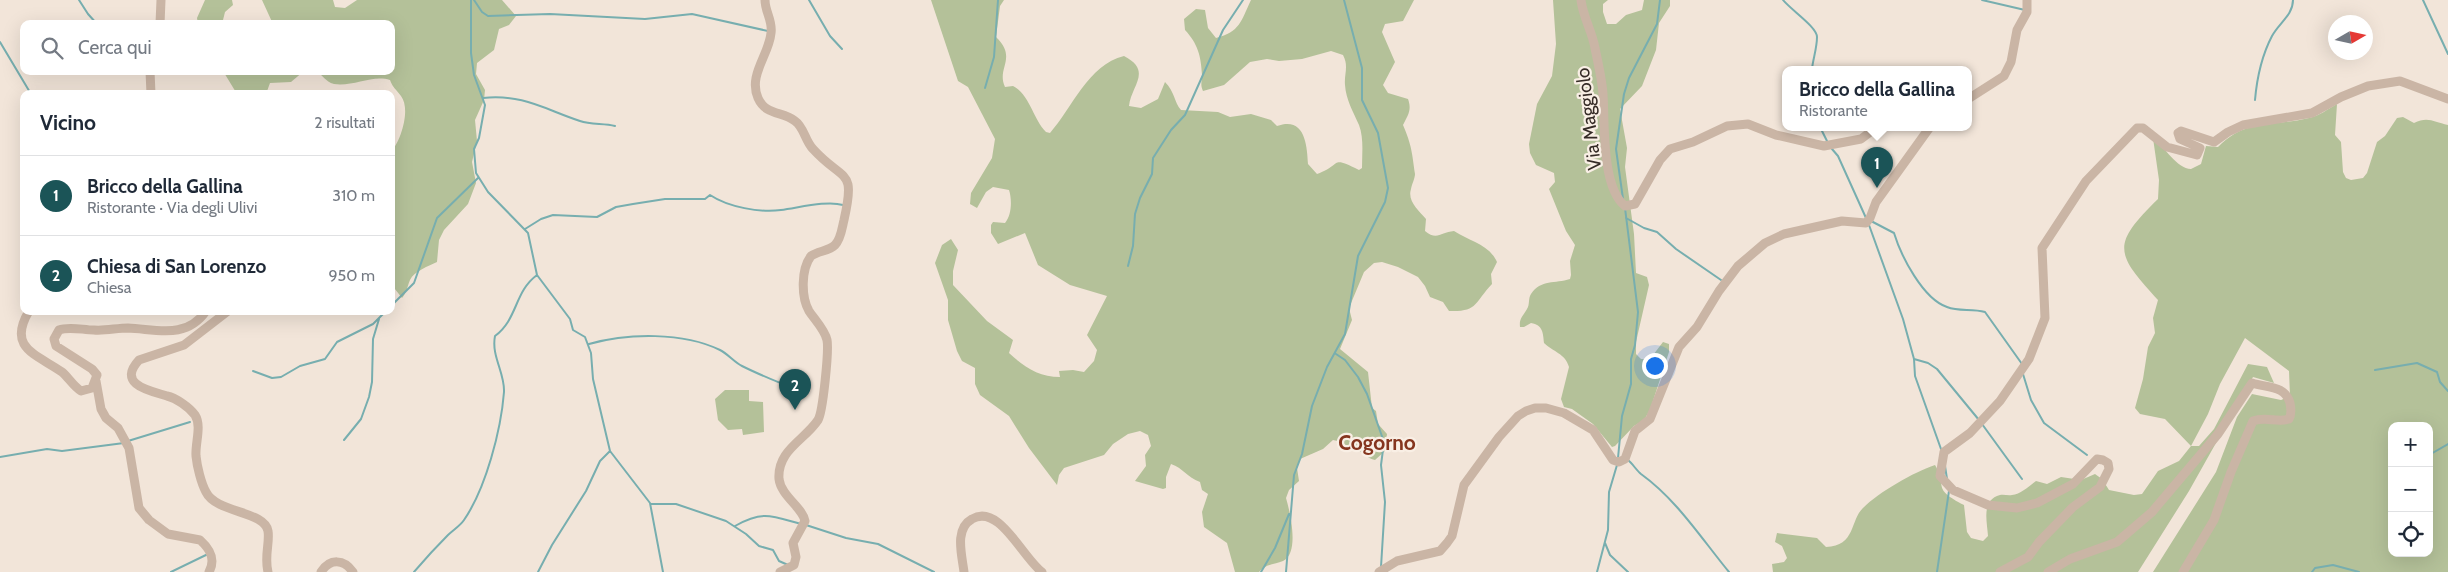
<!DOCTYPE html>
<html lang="it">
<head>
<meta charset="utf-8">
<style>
	:root { --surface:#fff; --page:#f6f6f7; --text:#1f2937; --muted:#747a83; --line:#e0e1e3; --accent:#1b5457 }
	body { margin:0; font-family:Cabin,sans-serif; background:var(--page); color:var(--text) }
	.controls { position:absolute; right:15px; bottom:15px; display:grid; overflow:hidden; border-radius:10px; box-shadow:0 5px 20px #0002 }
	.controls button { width:45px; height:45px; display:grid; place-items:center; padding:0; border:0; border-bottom:1px solid var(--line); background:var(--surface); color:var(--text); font:25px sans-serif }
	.compass { position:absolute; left:2328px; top:15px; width:45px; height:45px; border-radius:50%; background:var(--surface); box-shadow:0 5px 20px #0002; rotate:81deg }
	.you { position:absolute; left:1654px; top:365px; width:18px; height:18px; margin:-12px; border:4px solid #fff; border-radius:50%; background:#1a73e8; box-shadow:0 0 0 8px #1a73e833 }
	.badge { display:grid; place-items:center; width:32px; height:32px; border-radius:50%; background:var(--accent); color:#fff; font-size:16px; font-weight:700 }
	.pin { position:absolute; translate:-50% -41px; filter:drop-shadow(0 1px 2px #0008) }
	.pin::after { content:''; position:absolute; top:26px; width:18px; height:15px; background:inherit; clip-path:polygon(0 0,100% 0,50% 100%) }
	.popup { position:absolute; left:1782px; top:66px; width:190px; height:65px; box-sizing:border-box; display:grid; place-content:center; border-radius:10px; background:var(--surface); filter:drop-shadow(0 1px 4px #0005); font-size:16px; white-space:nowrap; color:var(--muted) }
	.popup b { font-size:19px; color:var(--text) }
	.popup::after { content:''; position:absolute; left:50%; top:100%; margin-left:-10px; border:10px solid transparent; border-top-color:var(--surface) }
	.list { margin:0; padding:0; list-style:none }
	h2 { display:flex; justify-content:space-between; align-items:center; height:65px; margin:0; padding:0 20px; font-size:21px }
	h2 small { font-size:16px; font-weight:400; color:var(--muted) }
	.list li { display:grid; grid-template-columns:32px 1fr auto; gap:15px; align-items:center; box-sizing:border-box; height:80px; padding:0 20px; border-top:1px solid var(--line) }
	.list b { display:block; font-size:19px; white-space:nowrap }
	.list p { margin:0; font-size:16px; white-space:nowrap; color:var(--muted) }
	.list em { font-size:16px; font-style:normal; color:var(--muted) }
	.icon { flex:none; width:28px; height:28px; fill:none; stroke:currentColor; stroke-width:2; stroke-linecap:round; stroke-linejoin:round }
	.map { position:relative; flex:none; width:2448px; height:572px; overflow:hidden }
	.search { position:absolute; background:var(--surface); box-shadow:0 5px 20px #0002; left:20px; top:20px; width:375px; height:55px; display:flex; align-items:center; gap:12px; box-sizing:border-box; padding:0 18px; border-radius:10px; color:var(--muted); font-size:19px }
	.panel { position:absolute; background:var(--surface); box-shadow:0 5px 20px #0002; left:20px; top:90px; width:375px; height:225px; border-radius:10px }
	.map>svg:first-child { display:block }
</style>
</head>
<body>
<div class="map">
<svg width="2448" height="572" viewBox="0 0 2448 572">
	<rect width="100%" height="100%" fill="#f2e5d9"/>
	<!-- green -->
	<path fill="#b4c199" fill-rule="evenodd" d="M205,0H232L233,5L225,12L222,24H198L197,18Z
		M262,0H333L335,7L345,8L357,0H502L516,16L509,25L499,29L494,50L477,63L476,74L485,90L484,100L475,120L477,141L472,162L476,183L468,204L444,230L439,240L437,262C429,266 414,271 410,280C407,287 407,292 402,298L391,284V152C401,141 411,109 401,96C396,89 393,88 390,80C373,74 353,87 334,84C325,82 323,74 315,71H391V24H273Z
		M931,0H1004L1000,6L996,37C1018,58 996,68 1005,87L1013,86C1030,95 1033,119 1046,132L1050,133C1072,108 1088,65 1124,56C1153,71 1131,86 1129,106L1141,108L1158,99L1165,82C1175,92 1174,102 1181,110L1218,112L1230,117L1251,114L1271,120L1277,126C1305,116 1307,145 1308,164L1317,174C1343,165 1329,155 1359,170L1362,168C1362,154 1364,138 1359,125C1353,111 1346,100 1345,85C1344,74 1349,66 1343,55L1331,51L1302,59L1279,61L1267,59L1250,62L1224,85L1203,91C1200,85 1202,81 1202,75C1201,56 1198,44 1185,30L1184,19L1196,9L1205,10L1208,28L1216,38C1240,32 1241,21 1251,0H1414L1403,21L1385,24L1382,32L1395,62L1383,85L1388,93L1408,99C1412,110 1408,115 1403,125C1412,146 1412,153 1415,174C1415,178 1412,184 1411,189C1407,201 1419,211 1426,219L1425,231C1437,241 1441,232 1454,231C1469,241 1489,244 1497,262L1491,274L1492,284C1474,303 1478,312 1449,311L1443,302L1430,297L1425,286L1418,277L1398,267L1382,262L1374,263L1364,272L1349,308L1352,320L1340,349L1368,372L1372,408L1376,411L1378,424L1387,434L1385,451L1375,460C1365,458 1363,449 1350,449L1342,442L1333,440L1323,449L1300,459L1297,468L1299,481L1289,490L1286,498C1290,512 1300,553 1283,561C1273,565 1267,563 1259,572H1235L1227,543L1204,527L1202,512L1208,494L1202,490L1200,482C1187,477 1183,468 1171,464L1166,477V488L1163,489L1135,481L1146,466L1145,455L1151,446L1148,435L1140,431L1128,434L1113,444L1104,455L1064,468L1059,475L1057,485L1029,448L1009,416L980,395L975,384V368L962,361L957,351L948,320V300L935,263L942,245L951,239L958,250L953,271V285L987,321L1013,340L1009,353C1024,367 1039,377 1060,377L1059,371L1073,370L1084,372L1094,361L1097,350L1087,335L1107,296L1070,285L1038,265L1025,233L998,244L991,233V225L993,222L1005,223C1012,215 1012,199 1009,190L993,187L986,192L977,208L970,204L971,193L992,158L995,139L968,87L958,81Z
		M1553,0H1608L1603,4V12L1607,24H1616L1626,15L1642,10L1644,0H1670V6L1659,23L1656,50L1642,86L1620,109L1627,148L1625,167L1634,234L1636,273L1647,277L1649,285L1636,342V354L1641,359H1650L1663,342L1669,344V352L1650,410L1644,420L1634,426L1615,446L1612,447L1593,424L1572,409L1564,407L1561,399L1569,367C1565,353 1553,352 1544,343C1543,333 1543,325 1531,323L1524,327H1520C1519,318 1523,316 1527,309C1530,305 1528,298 1531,294C1541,279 1555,284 1570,279L1571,275L1570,261L1575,245L1566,231L1549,189L1555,182L1554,173L1536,165L1530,153L1529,144L1537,104L1552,76L1556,44Z
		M223,71H304L291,82L270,83L266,94H237Z
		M2337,104L2335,135L2341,142L2343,172L2346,178L2351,180L2363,178L2367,173L2377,142L2385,136L2397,118L2403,117L2414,123C2428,116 2434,122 2448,125V572H2153L2216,472L2237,417L2252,394L2281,400L2290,396L2289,371L2245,338L2220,384L2208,414L2191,446H2199L2214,429L2248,364L2267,367L2274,383L2253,377L2189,491L2138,572H1773L1772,564L1784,562L1787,558L1782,546L1775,542L1777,533L1817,538L1826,547C1856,546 1850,520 1863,508C1879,492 1914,472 1935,465C1948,488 1931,488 1964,505L1967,532L1971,538L1983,541L1988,536C1987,521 1981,500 2000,495C2004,494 2008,496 2012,495C2021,494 2029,486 2036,481L2047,484L2061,477L2081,480L2095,474L2102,479L2109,490L2134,495L2142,494L2158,471L2179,461L2191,446L2165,419L2140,414L2135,408L2143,379L2148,347L2155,333L2153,318L2158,300C2115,253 2111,245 2158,199L2159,180L2153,138C2164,146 2177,169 2191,169L2201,164L2206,146L2218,147C2246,118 2273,127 2309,118C2319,116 2328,109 2337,104ZM2392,426H2429V553H2392Z
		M725,390H749V401L763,402L764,432L743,435L742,429L728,430L718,420L715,399Z"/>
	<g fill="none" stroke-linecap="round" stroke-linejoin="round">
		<!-- stream -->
		<path stroke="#77aeaf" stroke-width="2" d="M79,0L88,14L97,24
			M471,0V53L474,75L485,105L479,138L474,149L476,173L488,192L528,233L537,275L570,319L573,330L585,337L591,353L593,379L610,451L650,503L663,572
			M474,0L482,12L488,16L550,14L645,19L692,14L768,31
			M809,0L830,36L842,49
			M1783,0C1791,10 1817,27 1817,37C1817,48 1813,59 1812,69
			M1982,0L2025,10
			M2423,0L2448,54
			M0,42L31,94
			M985,88L994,57L998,0
			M483,98C523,94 544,109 580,121C591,125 604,123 615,126
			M2255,100C2257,77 2261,57 2272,36C2279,23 2293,15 2293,0
			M1820,127L1828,143
			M1832,149L1838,156L1866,218
			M1623,199L1616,149L1624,94L1629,78L1657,24L1660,0
			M1626,218L1644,228L1657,232L1676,249L1721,280
			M1871,221L1894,233C1901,256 1923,299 1947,307C1959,312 1972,308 1985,312L2022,364
			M1869,225L1903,319L1914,359L1915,376L1941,449
			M525,229L541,219L553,215L597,217L616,207L633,204L665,199H705L710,195C728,207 760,213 781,210C798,208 827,200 843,205
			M1128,266L1133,246L1135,214L1140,198L1152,174L1153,158L1171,130L1185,115L1223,30L1243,0
			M391,306L414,283L437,218L478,178
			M589,344C628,333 683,332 720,350C728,354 734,362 742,366C760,375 780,383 798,390
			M1336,354L1345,360L1358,377L1367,394L1384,442L1381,465L1385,502L1381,567
			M1914,359L1928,363L1937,369L1979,420
			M2375,370L2417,363L2437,372L2440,382L2448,391
			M253,371L272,378L281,377L300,366L325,359L337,342L373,324L386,311
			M2023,374L2031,400L2044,423L2087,455
			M1982,424L2022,479
			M344,440L361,419L369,397L372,382L373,339L379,319
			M128,441L190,422
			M2429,455L2448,444
			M0,457L47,449L62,451L124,443
			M1618,458L1622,416L1631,384V359L1635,345L1638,312L1625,208
			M1628,460C1633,464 1636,470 1641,474C1677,500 1701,538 1729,572
			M1945,466L1947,479
			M650,504H676L726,521L746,534L759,546L773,550L779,561L788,565
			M806,525L846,538L878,544L934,572
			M735,526C763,510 772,516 801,524
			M1605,543L1610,555L1628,572
			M171,572L208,554
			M414,572C425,559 436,547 448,535C453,530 460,526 464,520C486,488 501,430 504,392C505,373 491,356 495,336C518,319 514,292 537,275
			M538,572L552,545L586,491L600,461L610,451
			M1261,572L1275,548L1289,514
			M1286,572L1294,475L1302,454L1312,406L1327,367L1345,334L1358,256L1385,202L1388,188L1378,133L1362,100V68L1344,0
			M1597,572L1608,530L1609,492L1617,465
			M1937,572L1949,491
			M2312,572L2315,568L2333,565L2359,572"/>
		<!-- tertiary -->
		<path stroke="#cab5a5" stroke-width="9" d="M765,0C765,12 773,21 771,33C769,55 748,75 758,98C766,116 783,111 795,121C804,127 805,141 813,149C844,183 856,167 844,220C842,228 841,239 835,245C829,251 818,251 811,256C801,269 801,297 809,311C815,320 825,330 827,340C829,350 823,412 818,420C805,440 777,450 779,479C781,496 803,508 805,521L793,543L796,557L794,565L780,572
			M1581,0C1583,17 1592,31 1595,48C1598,63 1602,79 1603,94C1605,122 1601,187 1625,206L1635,204L1660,160L1670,149L1693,142L1727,126L1748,124L1776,135L1824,146L1861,139L1877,127
			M160,24L161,0
			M150,71L151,94
			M1968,99L2004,76L2011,62L2017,30L2027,12V0
			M29,311C7,348 36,354 62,372C69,378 73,386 81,391L92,388L97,375L92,369L56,346L54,339L59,330C69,326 83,330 94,330C105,331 117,328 128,328C156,329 186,340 206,311
			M228,311L184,345L139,360C116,385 151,391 167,396C176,398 189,407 195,415C202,426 195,443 196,456C197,466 201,483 206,492C216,513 265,511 268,531C270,543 264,556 268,572
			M96,381L101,409L106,418L118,428L129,448L139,508L149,520L168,534L200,540C210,549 216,559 209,572
			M321,572C330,558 344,559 353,572
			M964,572C962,555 954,529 972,519C999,503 1022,557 1042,572
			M1379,572L1397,561L1440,551L1447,543L1452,536L1464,485L1499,437L1518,416L1526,411L1535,408H1546L1564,413L1593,430L1613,460L1619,462L1625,459L1635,431L1650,419L1679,347L1697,327L1719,291L1738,266L1765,243L1784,234L1842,221L1866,223L1870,218L1876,202L1930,127
			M2000,572L2028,557L2039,542L2073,507L2100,487L2109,469L2108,463L2103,460L2097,459L2073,484L2037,503L2017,508L1988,505L1953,490L1940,476L1944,452L1970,433L2000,401L2029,359L2045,318L2042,248L2086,181L2137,128H2143L2167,147L2197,155L2200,148L2180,139L2178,133L2181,131L2214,142L2228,132L2243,125L2312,113L2341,97L2368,86L2400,81L2448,99
			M2048,572L2070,559L2117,542L2152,512L2218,434L2252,383C2267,388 2285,385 2290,403C2291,408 2292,414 2289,419C2277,423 2266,416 2253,421L2231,472L2214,520L2183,572"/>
	</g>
	<g text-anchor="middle" stroke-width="4.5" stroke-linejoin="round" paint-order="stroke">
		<!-- street labels -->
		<g font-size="19" fill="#352b26" stroke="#f9efe5">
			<text transform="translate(1588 119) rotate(-97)" y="7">Via Maggiolo</text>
		</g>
		<!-- quarter labels -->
		<g font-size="21" font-weight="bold" fill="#85351e" stroke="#f9efe5">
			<text x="1377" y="450">Cogorno</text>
		</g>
	</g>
</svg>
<div class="controls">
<button>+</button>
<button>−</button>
<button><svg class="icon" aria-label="locate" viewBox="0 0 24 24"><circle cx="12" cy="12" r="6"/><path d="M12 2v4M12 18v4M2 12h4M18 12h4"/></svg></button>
</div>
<svg class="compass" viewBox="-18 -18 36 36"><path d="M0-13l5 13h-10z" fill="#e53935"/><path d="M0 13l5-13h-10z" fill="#747a83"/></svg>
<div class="you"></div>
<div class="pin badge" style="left:1877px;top:188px">1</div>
<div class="popup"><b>Bricco della Gallina</b>Ristorante</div>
<div class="pin badge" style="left:795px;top:410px">2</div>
<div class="search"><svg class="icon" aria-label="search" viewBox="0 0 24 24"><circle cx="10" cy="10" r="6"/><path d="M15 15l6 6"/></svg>Cerca qui</div>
<section class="panel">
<h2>Vicino<small>2 risultati</small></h2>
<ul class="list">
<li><span class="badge">1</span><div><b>Bricco della Gallina</b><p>Ristorante · Via degli Ulivi</p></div><em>310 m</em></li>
<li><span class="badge">2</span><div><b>Chiesa di San Lorenzo</b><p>Chiesa</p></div><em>950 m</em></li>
</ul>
</section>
</div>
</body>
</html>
